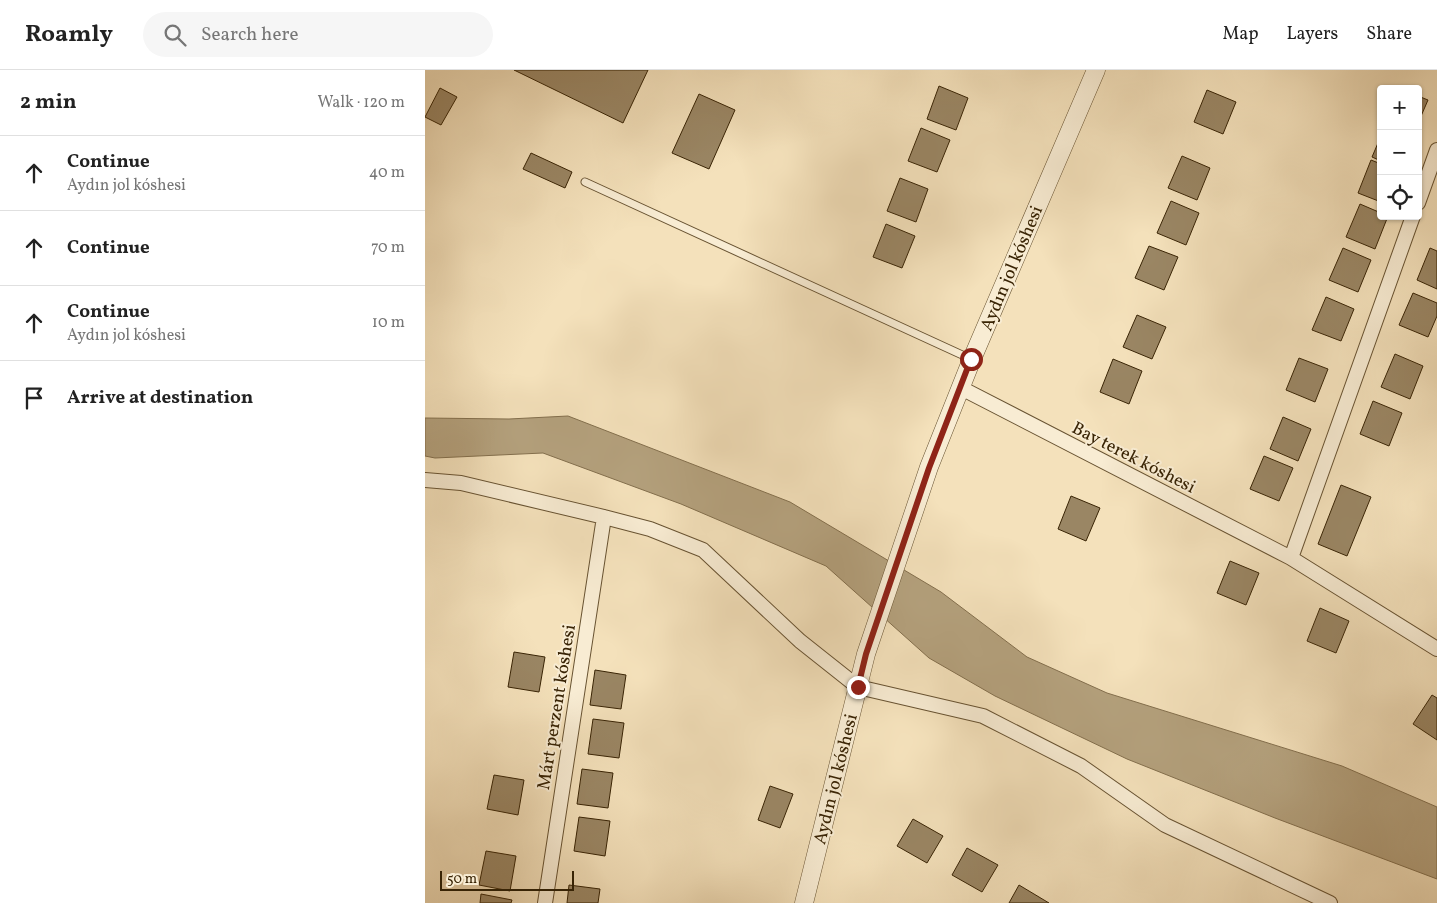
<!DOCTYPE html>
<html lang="en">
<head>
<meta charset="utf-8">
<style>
	:root { --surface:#fff; --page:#f6f6f6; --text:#222; --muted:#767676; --line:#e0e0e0 }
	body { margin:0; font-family:Vollkorn,serif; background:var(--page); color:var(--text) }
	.controls { position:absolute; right:15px; top:15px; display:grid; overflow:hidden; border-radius:5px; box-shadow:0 1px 4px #0004 }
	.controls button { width:45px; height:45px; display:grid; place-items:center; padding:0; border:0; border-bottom:1px solid var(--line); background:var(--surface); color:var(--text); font:25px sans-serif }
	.scale { position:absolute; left:15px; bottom:12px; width:134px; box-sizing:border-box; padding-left:5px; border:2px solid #392405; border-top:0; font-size:14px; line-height:18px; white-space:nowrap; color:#392405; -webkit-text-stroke:4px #f8ecd3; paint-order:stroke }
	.stop { position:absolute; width:15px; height:15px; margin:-11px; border:4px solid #8f2418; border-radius:50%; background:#fff }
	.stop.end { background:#8f2418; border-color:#fff; box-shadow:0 1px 5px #0008 }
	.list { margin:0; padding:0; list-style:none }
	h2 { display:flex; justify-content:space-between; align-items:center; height:65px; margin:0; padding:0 20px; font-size:21px }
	h2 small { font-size:16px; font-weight:400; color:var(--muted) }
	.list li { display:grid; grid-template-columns:32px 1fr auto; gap:15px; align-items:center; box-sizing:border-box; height:75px; padding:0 20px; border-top:1px solid var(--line) }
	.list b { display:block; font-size:19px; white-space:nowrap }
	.list p { margin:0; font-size:16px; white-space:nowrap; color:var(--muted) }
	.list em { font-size:16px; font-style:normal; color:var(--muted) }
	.icon { flex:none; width:28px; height:28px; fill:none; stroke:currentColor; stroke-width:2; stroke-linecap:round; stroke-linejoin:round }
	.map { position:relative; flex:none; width:1012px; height:833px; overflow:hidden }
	header { display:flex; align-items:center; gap:30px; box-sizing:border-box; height:70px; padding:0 25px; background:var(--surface); border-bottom:1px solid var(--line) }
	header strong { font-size:24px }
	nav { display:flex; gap:28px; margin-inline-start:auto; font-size:18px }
	.search { width:350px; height:45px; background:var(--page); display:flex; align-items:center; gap:12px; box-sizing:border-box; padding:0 18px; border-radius:28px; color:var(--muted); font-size:19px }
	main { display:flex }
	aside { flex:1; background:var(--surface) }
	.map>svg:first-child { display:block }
</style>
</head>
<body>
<header>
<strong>Roamly</strong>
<div class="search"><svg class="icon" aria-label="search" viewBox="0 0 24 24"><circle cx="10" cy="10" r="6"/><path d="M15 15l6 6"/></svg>Search here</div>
<nav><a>Map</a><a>Layers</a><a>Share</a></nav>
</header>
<main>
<aside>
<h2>2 min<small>Walk · 120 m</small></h2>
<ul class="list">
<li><svg class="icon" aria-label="ahead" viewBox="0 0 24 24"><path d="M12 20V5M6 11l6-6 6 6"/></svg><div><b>Continue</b><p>Aydın jol kóshesi</p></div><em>40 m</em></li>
<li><svg class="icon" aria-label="ahead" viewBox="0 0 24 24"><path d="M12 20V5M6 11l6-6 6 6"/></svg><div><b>Continue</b></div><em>70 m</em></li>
<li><svg class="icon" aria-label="ahead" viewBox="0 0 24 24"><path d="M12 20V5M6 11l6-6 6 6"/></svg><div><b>Continue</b><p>Aydın jol kóshesi</p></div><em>10 m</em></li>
<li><svg class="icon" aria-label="arrive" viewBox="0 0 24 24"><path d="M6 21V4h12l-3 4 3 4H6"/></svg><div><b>Arrive at destination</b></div></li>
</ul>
</aside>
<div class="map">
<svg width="1012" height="833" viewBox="0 0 1012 833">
	<rect width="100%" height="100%" fill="#f4e1bb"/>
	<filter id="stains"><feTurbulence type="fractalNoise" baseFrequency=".004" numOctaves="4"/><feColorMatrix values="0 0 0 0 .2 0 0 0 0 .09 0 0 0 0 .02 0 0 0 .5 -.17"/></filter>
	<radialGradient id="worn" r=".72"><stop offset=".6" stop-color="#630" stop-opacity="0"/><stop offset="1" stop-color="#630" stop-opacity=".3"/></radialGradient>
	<!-- water -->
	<path fill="#b4a17d" stroke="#836f4d" d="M143,346L365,432L516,522L602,587L682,623L917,696L1012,737V809L850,748L702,689L570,626L504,588L401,496L256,434L118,383L10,388L0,386V348L84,349Z"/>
	<!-- building -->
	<path fill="#9a8664" stroke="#392405" d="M89,0H223L198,53Z
		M514,16L543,28L531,60L502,49Z
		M15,18L32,27L16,55L0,47Z
		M782,20L811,32L798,64L769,52Z
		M274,24L310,40L284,99L247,83Z
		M993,26L1003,30L993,53Z
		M496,58L525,70L512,102L483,91Z
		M956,66V91L947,87Z
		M106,83L147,102L140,118L98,99Z
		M757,86L785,98L772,130L743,118Z
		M946,90L956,94V132L933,123Z
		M475,108L503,119L491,152L462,141Z
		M746,131L774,143L761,175L732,163Z
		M935,134L956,143V146H963L950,179L921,167Z
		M461,154L490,166L477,198L448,187Z
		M724,176L753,187L739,220L710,208Z
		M918,178L946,190L933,222L904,210Z
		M1005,178L1012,181V219L992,210Z
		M988,223L1012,233V246L1003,267L974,255Z
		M901,227L929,239L916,271L887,260Z
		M712,245L741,257L727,289L698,277Z
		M970,284L998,296L985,329L956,317Z
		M874,288L903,299L890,332L861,320Z
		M688,289L717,301L704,334L675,322Z
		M948,331L977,343L964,376L935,364Z
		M858,347L886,359L873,391L845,379Z
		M839,386L868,398L854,431L825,419Z
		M916,415L946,427L922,486L893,474Z
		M646,426L675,438L661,471L633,459Z
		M805,491L834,503L821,535L792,523Z
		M895,538L924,551L911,583L882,571Z
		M89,582L120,587L114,622L83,617Z
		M170,600L201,605L196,639L165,635Z
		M1007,625L1012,628V670L988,654Z
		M168,649L199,653L194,688L163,684Z
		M157,699L188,703L183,738L152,734Z
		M69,705L99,710L93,745L62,739Z
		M345,716L368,724L355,758L333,750Z
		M154,747L185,751L180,786L149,781Z
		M488,749L518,766L502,793L472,776Z
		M542,778L573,795L557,822L527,805Z
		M61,781L91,786L85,821L54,815Z
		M144,815L175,819L173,833H142Z
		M594,815L624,833H584Z
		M56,824L87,830L86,833H55Z"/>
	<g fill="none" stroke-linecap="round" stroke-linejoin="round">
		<defs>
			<path id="service" d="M160,112L546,289"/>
			<path id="minor" d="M993,133L1012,80
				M536,318L866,488L1012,579
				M0,410L36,413L179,447L225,459L278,480L375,571L433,617L558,646L656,696L740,755L905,833
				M866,488L988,146
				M120,833L179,447"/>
			<path id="tertiary" d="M379,833L441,584L504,397L547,289L671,0"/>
		</defs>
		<!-- service casing -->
		<use href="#service" stroke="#685332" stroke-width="9"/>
		<!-- minor casing -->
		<use href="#minor" stroke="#685332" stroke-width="16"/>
		<!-- tertiary casing -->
		<use href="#tertiary" stroke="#685332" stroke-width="19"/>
		<!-- service -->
		<use href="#service" stroke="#f8ecd3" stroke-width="7"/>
		<!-- minor -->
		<use href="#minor" stroke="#f8ecd3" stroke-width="14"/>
		<!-- tertiary -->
		<use href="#tertiary" stroke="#f8ecd3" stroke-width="18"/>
	</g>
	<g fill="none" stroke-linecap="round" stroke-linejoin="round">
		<!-- route -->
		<path stroke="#8f2418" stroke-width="6" d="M433,617L441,584L504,398L546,289"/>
	</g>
	<g text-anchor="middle" stroke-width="4" stroke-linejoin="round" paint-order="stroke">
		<!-- street labels -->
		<g font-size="18" fill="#392405" stroke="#f8ecd3">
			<text transform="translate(586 198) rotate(-67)" y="6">Aydın jol kóshesi</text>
			<text transform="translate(709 387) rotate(27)" y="6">Bay terek kóshesi</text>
			<text transform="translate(131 637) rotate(-81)" y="6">Márt perzent kóshesi</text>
			<text transform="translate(410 709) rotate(-76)" y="6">Aydın jol kóshesi</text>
		</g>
	</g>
	<rect width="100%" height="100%" filter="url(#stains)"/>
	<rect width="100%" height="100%" fill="url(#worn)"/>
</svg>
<div class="controls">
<button>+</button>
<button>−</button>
<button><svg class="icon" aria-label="locate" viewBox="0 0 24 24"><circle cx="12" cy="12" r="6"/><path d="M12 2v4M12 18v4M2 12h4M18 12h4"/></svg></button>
</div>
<div class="scale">50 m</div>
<div class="stop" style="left:546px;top:289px"></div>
<div class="stop end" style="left:433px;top:617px"></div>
</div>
</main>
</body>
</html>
